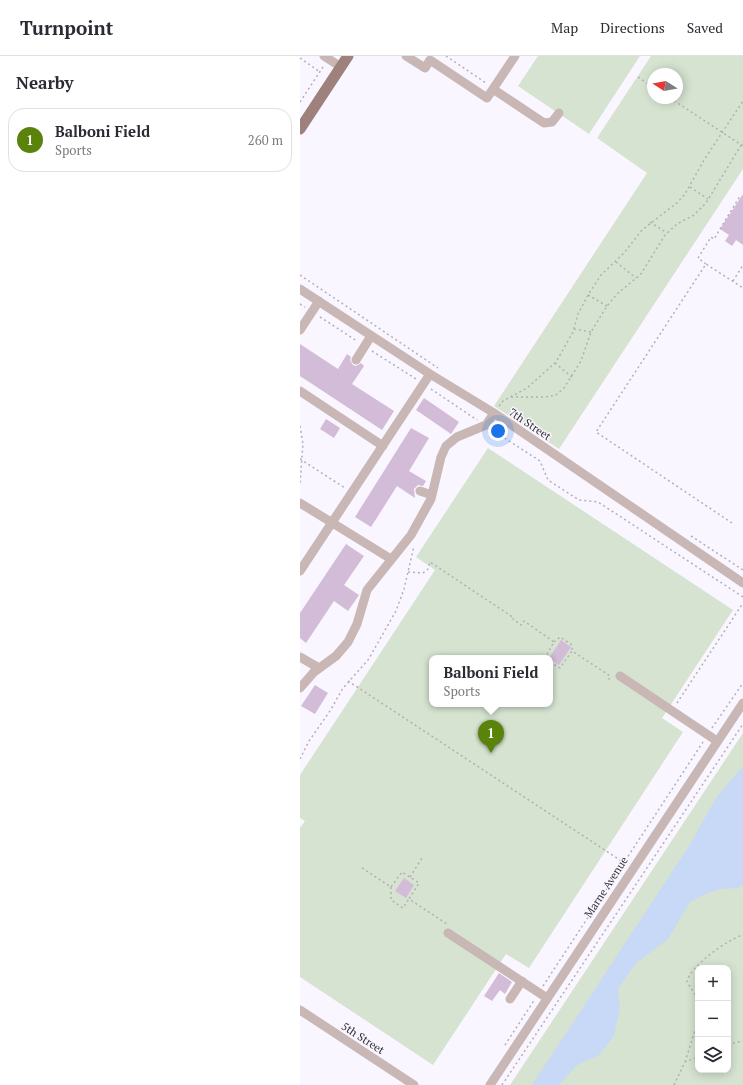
<!DOCTYPE html>
<html lang="en">
<head>
<meta charset="utf-8">
<style>
	:root { --surface:#fff; --page:#f7f7f7; --text:#2b2b33; --muted:#7c7c81; --line:#e1e1e2; --accent:#59830b }
	body { margin:0; font-family:"PT Serif",serif; background:var(--page); color:var(--text) }
	.controls { position:absolute; right:12px; bottom:12px; display:grid; overflow:hidden; border-radius:8px; box-shadow:0 2px 10px #0003 }
	.controls button { width:36px; height:36px; display:grid; place-items:center; padding:0; border:0; border-bottom:1px solid var(--line); background:var(--surface); color:var(--text); font:20px sans-serif }
	.compass { position:absolute; left:347px; top:12px; width:36px; height:36px; border-radius:50%; background:var(--surface); box-shadow:0 2px 10px #0003; rotate:281deg }
	.you { position:absolute; left:198px; top:375px; width:14px; height:14px; margin:-10px; border:3px solid #fff; border-radius:50%; background:#1a73e8; box-shadow:0 0 0 6px #1a73e833 }
	.badge { display:grid; place-items:center; width:26px; height:26px; border-radius:50%; background:var(--accent); color:#fff; font-size:13px; font-weight:700 }
	.pin { position:absolute; translate:-50% -33px; filter:drop-shadow(0 1px 2px #0008) }
	.pin::after { content:''; position:absolute; top:21px; width:14px; height:12px; background:inherit; clip-path:polygon(0 0,100% 0,50% 100%) }
	.popup { position:absolute; left:129px; top:599px; width:124px; height:52px; box-sizing:border-box; display:grid; place-content:center; border-radius:8px; background:var(--surface); filter:drop-shadow(0 1px 3px #0005); font-size:13px; white-space:nowrap; color:var(--muted) }
	.popup b { font-size:15px; color:var(--text) }
	.popup::after { content:''; position:absolute; left:50%; top:100%; margin-left:-8px; border:8px solid transparent; border-top-color:var(--surface) }
	.list { margin:0; padding:0; list-style:none }
	h2 { display:flex; justify-content:space-between; align-items:center; height:52px; margin:0; padding:0 16px; font-size:17px }
	h2 small { font-size:13px; font-weight:400; color:var(--muted) }
	.list li { display:grid; grid-template-columns:26px 1fr auto; gap:12px; align-items:center; box-sizing:border-box; height:64px; margin:0 8px 8px; padding:0 8px; border:1px solid var(--line); border-radius:16px }
	.list b { display:block; font-size:15px; white-space:nowrap }
	.list p { margin:0; font-size:13px; white-space:nowrap; color:var(--muted) }
	.list em { font-size:13px; font-style:normal; color:var(--muted) }
	.icon { flex:none; width:22px; height:22px; fill:none; stroke:currentColor; stroke-width:2; stroke-linecap:round; stroke-linejoin:round }
	.map { position:relative; flex:none; width:443px; height:1029px; overflow:hidden }
	header { display:flex; align-items:center; gap:24px; box-sizing:border-box; height:56px; padding:0 20px; background:var(--surface); border-bottom:1px solid var(--line) }
	header strong { font-size:19px }
	nav { display:flex; gap:22px; margin-inline-start:auto; font-size:14px }
	main { display:flex }
	aside { flex:1; background:var(--surface) }
	.map>svg:first-child { display:block }
</style>
</head>
<body>
<header>
<strong>Turnpoint</strong>
<nav><a>Map</a><a>Directions</a><a>Saved</a></nav>
</header>
<main>
<aside>
<h2>Nearby<small></small></h2>
<ul class="list">
<li><span class="badge">1</span><div><b>Balboni Field</b><p>Sports</p></div><em>260 m</em></li>
</ul>
</aside>
<div class="map">
<svg width="443" height="1029" viewBox="0 0 443 1029">
	<rect width="100%" height="100%" fill="#faf6ff"/>
	<!-- green -->
	<path fill="#d5e3d0" fill-rule="evenodd" d="M238,0H340L289,78L218,30Z
		M351,0H443V113L259,393L194,350L347,117L297,82ZM353,18H377V42H353Z
		M188,392L433,554L362,662L383,676L229,912L206,898L133,1009L0,921V772L5,765L0,762V719L135,514L116,501ZM132,602H250V648H132Z
		M443,677V1029H210ZM398,912H428V1014H398Z"/>
	<!-- water -->
	<path fill="#c7d9f6" d="M443,710V828L438,832L421,833L408,837L390,846L368,883L336,907L318,933L320,952L314,980L298,1000L277,1009L259,1029H232L389,790L416,742Z"/>
	<!-- building -->
	<path fill="#d2bcd7" d="M443,138V189L436,184L432,190L425,185L429,179L420,173Z
		M0,288L38,313L47,298L51,301L50,304L53,309L56,310L61,307L64,310L52,328L94,355L82,374L0,320Z
		M124,342L159,366L151,378L116,354Z
		M26,363L40,372L34,382L20,373Z
		M111,372L129,382L109,415L126,425L123,430L118,429L114,433L115,442L97,430L71,471L55,461Z
		M46,488L64,500L44,529L59,539L48,555L34,545L6,587L0,582V557Z
		M261,584L271,591L259,609L249,602Z
		M15,629L28,637L15,658L1,650Z
		M104,822L114,829L106,842L95,835Z
		M199,917L212,926L205,938L200,934L192,945L184,940Z"/>
	<g fill="none" stroke-linecap="round" stroke-linejoin="round">
		<!-- path -->
		<path stroke="#b3afb7" stroke-width="1.5" stroke-dasharray="2 3" stroke-linecap="butt" d="M146,0L186,27
			M0,2L20,16
			M338,21L353,31
			M370,42L443,90
			M0,46L23,11
			M390,131L408,143
			M350,166L367,177
			M316,206L336,222
			M406,208L398,202L411,181L414,183L440,140
			M0,219L138,312
			M433,225L443,209
			M288,239L307,250
			M0,248L5,251
			M20,261L57,285
			M274,273L291,276
			M72,295L116,323
			M255,307L272,321
			M131,333L177,364
			M211,341H246L256,339L264,332L281,305L291,276L307,250L317,238L341,218L365,179L377,168L394,159L406,147L443,86
			M199,350L203,345L227,332L256,306L273,276L278,258L288,239L301,219L324,197L342,174L378,146L385,138L404,104L443,45
			M0,370L3,388L0,428
			M192,374L240,405L248,424L279,444L298,446L443,541
			M0,403L45,432
			M432,467L296,376L406,208L443,232
			M391,480L443,514
			M108,516L123,517L128,513L130,506L214,562L213,563L221,569L224,565L254,586L245,602
			M254,586L260,581L272,589V595
			M250,606L260,612L272,595L310,620L309,623L312,625
			M250,611L252,607
			M48,625L323,806
			M377,647L443,547
			M412,672L443,627
			M0,703L9,685L30,655L43,632L68,604L96,555L104,533L114,490
			M62,812L91,831L102,816L119,827L109,843L147,868
			M110,821L122,802
			M91,831V844L103,852L109,843
			M243,930L403,686
			M398,943L387,926C389,911 428,883 443,879
			M428,988L443,985
			M205,989L235,943
			M385,1006L398,965
			M202,1029L443,668
			M374,1029L385,1006L398,1001"/>
		<!-- minor -->
		<path stroke="#c8b7b4" stroke-width="9" d="M24,0L41,11
			M106,0L125,12L130,4L187,42L215,0
			M193,33L244,67L252,66L259,57
			M0,233L130,318L194,357L443,527
			M0,274L19,245
			M56,304L71,280
			M0,335L83,390
			M120,435L132,439
			M0,447L91,503
			M0,515L130,318
			M0,601L19,612
			M320,620L417,685
			M0,632L14,616L36,600L48,586L57,568L67,534L111,479L131,443L141,401L146,390L157,381L186,369L194,357
			M148,877L247,942
			M210,943L222,925
			M0,954L114,1029
			M190,1029L443,647"/>
		<!-- major -->
		<path stroke="#9e807c" stroke-width="11" d="M0,73L48,0"/>
	</g>
	<g text-anchor="middle" stroke-width="3" stroke-linejoin="round" paint-order="stroke">
		<!-- street labels -->
		<g font-size="11" fill="#343137" stroke="#faf6ff">
			<text transform="translate(230 368) rotate(34)" y="4">7th Street</text>
			<text transform="translate(306 831) rotate(-57)" y="4">Marne Avenue</text>
			<text transform="translate(63 982) rotate(33)" y="4">5th Street</text>
		</g>
	</g>
</svg>
<div class="controls">
<button>+</button>
<button>−</button>
<button><svg class="icon" aria-label="layers" viewBox="0 0 24 24"><path d="M12 4l9 5-9 5-9-5zM3 14l9 5 9-5"/></svg></button>
</div>
<svg class="compass" viewBox="-18 -18 36 36"><path d="M0-13l5 13h-10z" fill="#e53935"/><path d="M0 13l5-13h-10z" fill="#7c7c81"/></svg>
<div class="you"></div>
<div class="pin badge" style="left:191px;top:697px">1</div>
<div class="popup"><b>Balboni Field</b>Sports</div>
</div>
</main>
</body>
</html>
